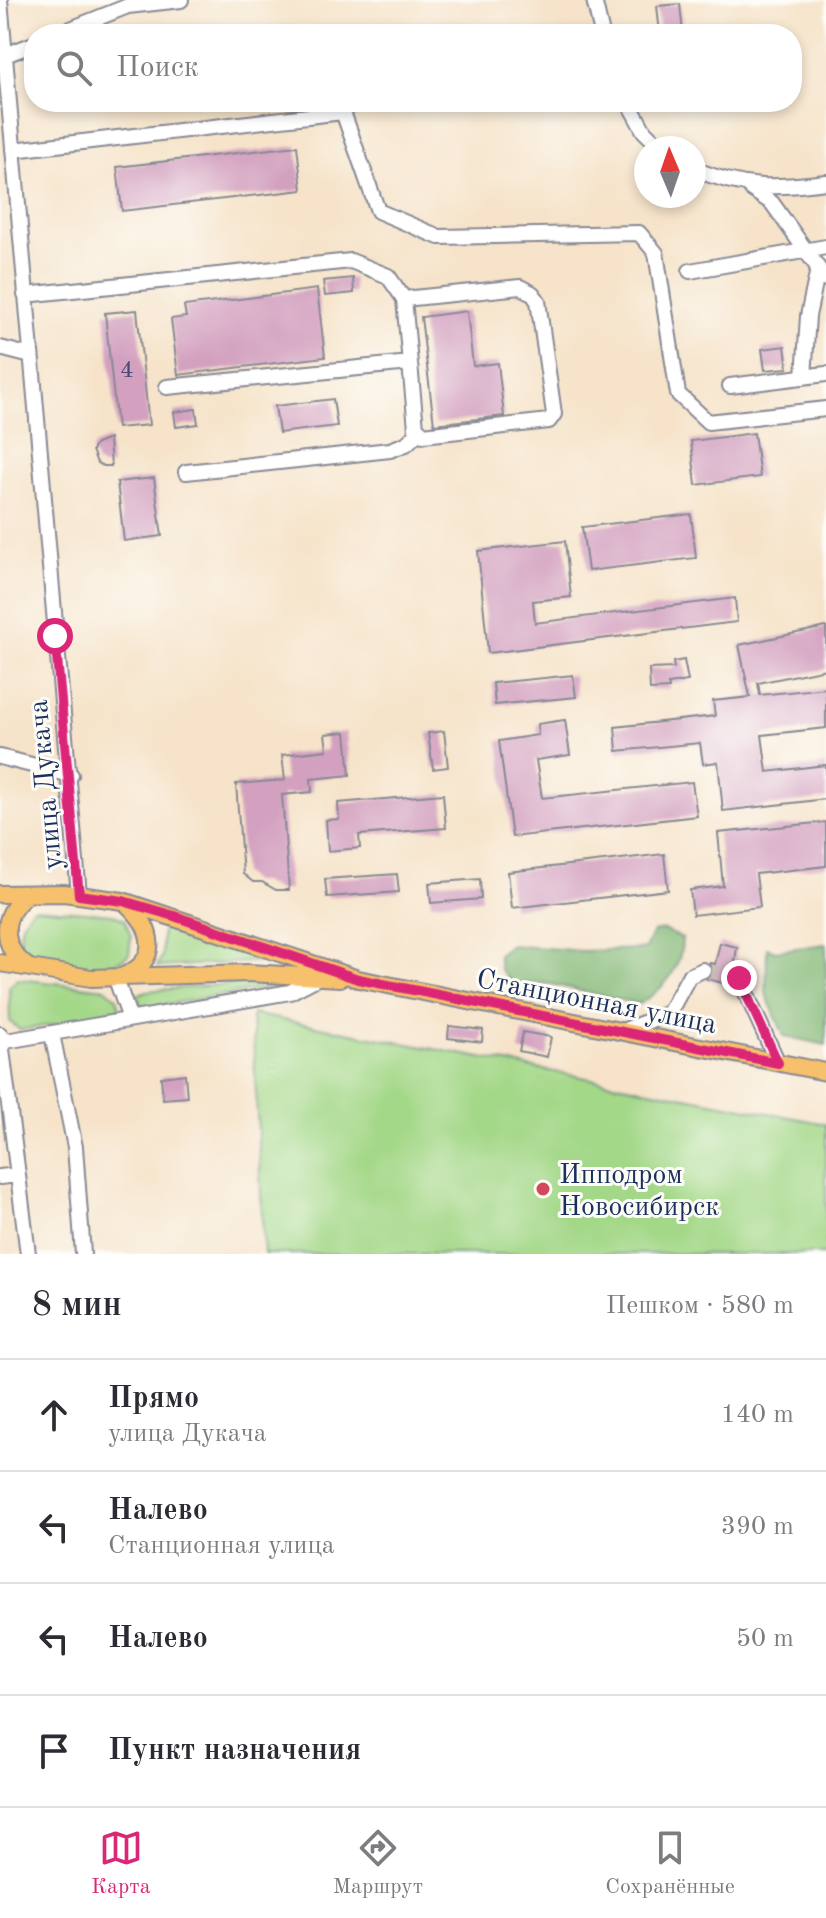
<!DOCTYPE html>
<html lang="ru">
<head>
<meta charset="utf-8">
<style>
	:root { --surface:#fff; --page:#f2f2f3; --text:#2b2b33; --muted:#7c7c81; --line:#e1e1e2; --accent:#db2777 }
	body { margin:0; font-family:"Old Standard TT",serif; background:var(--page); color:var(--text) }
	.compass { position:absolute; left:634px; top:136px; width:72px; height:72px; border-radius:50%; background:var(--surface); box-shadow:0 4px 12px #0003; rotate:358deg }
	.stop { position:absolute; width:24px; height:24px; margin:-18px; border:6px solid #db2777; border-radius:50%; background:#fff }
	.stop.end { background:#db2777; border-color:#fff; box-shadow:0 2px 8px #0008 }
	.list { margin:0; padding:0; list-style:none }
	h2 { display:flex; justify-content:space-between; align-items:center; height:104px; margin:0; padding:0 32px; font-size:34px }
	h2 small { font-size:26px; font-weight:400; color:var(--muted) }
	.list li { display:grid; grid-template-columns:52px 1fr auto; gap:24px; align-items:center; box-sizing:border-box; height:112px; padding:0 32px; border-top:2px solid var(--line) }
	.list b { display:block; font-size:30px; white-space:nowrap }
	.list p { margin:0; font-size:26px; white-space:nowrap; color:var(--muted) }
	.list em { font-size:26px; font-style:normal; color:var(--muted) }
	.icon { flex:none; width:44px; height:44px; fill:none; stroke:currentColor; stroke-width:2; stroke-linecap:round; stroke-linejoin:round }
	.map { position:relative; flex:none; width:826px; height:1254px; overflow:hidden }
	.search { position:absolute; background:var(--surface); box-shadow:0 4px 12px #0003; left:24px; right:24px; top:24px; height:88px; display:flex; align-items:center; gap:20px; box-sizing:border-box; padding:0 28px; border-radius:32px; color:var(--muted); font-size:30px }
	.sheet { height:552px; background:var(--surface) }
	nav { display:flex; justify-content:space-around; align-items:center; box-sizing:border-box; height:112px; border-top:2px solid var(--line); background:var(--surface); font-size:22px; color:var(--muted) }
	nav a { display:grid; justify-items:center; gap:4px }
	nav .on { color:var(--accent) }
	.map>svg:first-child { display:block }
</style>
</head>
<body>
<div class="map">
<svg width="826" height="1254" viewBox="0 0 826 1254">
	<rect width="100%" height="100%" fill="#fdfcf7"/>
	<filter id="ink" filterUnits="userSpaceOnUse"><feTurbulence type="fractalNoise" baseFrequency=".0125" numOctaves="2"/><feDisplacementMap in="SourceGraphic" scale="16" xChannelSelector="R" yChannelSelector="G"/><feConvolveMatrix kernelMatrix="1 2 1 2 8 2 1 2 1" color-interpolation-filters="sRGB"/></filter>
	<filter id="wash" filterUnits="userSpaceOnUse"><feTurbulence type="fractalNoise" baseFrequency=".006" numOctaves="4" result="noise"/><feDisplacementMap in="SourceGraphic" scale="32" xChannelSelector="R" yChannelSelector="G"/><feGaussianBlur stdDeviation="1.8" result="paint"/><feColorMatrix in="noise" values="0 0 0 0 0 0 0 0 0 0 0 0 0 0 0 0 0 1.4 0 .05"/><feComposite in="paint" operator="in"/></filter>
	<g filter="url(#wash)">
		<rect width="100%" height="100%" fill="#f6e3c9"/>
		<!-- green -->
		<path fill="#a4d889" stroke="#608474" stroke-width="2" d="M33,908L112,914L125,920L131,937L129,954C103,978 48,969 21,949C19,931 20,921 33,908Z
			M162,925L269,961L157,967L162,956Z
			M18,979L106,989L117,998L120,1009L114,1015L20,1030L10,1022L9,987Z
			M265,981L287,985L142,1008L137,995L146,991Z
			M252,1014L826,1124V1254H264Z"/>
		<!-- forest -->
		<path fill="#83b875" stroke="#4f746a" stroke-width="2" d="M663,930L682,938C682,968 665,989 639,1004L551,984L512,983L500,969L498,955L511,945L582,951L645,949L653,932Z
			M826,944V1045L784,1036L766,994L767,948L776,951Z"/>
		<g id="blocks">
			<!-- building -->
			<path fill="#d3a0c0" d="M680,4L683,34H660L657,6Z
				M297,146L302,190L122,211L117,167Z
				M353,278L354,293L325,296L323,281Z
				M317,289L325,357L178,375L171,319L186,317L184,306Z
				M137,310L149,425L117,428L105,313Z
				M467,311L473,366L498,363L504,416L434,424L421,317Z
				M785,346L788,368L765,370L762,349Z
				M333,399L337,426L279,433L275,406Z
				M196,409L198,424L176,427L174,412Z
				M754,433L760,477L696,485L691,441Z
				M109,439L111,466H103L97,463L92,450L96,444Z
				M154,478L162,536L124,541L117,482Z
				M691,514L696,558L588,571L582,527Z
				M565,541L571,597L533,601L535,623L735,598L737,622L488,653L478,551Z
				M826,627V669L758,683L760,695L826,688V728L762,735L767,772L826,765V799L723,811L718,762L703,764L700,743L617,751L615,727L715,716L713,701L750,697L739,645Z
				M684,660L688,681L668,684L669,689L650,690L649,669L674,668L673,662Z
				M573,675L576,697L495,705L493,683Z
				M565,720L570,755L536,760L542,798L692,782L697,816L512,837L499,741L538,735L537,724Z
				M444,731L448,767L433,769L428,733Z
				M346,732L350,775L311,779L312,792L282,795L289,890H276L262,882H253L243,874L236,784L285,780L282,755L327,750L325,734Z
				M443,794L446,828L359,835L360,848L328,851L326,820L339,819L338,803Z
				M826,822V866L756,874L760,907L693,915L690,890L723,886L718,833Z
				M664,854L668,890L512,908L508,872Z
				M397,874L399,892L327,897L325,879Z
				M480,879L481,899L431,903L429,883Z
				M720,943L737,947L734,969L729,976L731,985L707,979L713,972L710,963L715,964Z
				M449,1026L483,1030L482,1042L448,1038Z
				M523,1032L551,1037L547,1057L519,1051Z
				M185,1074L187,1097L163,1099L161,1077Z"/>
		</g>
	</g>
	<g filter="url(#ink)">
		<use href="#blocks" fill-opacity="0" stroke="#888994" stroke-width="2"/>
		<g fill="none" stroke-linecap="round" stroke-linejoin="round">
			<!-- minor-tunnel -->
			<path stroke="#cabfb4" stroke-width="14" stroke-dasharray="14 7" stroke-linecap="butt" d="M703,970L739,978"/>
			<defs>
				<path id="minor" d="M0,0L79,895
					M594,0L602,34
					M58,34L128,6L181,0
					M5,55L34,44
					M628,102L644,131L661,148
					M13,150L343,112L378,211L439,237L639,233L656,253L678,394L708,422L826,409
					M694,169C743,189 774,189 826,182
					M751,189L772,203L826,279
					M690,271L826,247
					M25,295L351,261L388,276L404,299L416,428L423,435L549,421L554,414L538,301L532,293L520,287L404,299
					M0,348L31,356
					M804,377L808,316L818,269
					M730,386L826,374
					M167,387L410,363
					M186,472L390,450L406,444L420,431
					M0,757L71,775
					M739,978L778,1063
					M116,979L130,1019
					M620,1032L669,1013L689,976L703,970
					M0,1034L28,1254
					M52,1034L75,1147L83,1254
					M0,1042L290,992L317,978
					M0,1177L18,1175"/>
				<path id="major" d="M0,894L64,893L123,901L358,979L826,1072
					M27,895C0,915 0,947 28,967
					M0,963L91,978L248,973L340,978
					M121,977C162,961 154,928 126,903"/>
			</defs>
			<!-- minor casing -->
			<use href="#minor" stroke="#888994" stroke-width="18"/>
			<!-- major casing -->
			<use href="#major" stroke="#888994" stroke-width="20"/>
			<!-- minor -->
			<use href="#minor" stroke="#fff" stroke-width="14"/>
			<!-- major -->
			<use href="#major" stroke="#f7c06c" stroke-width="16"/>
		</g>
	</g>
	<g fill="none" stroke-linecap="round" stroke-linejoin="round" filter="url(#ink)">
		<!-- route -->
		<path stroke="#db2777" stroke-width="10" d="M55,636L79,895L123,901L174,916L358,979L778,1063L739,978"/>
	</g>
	<!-- markers -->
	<circle fill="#d1495b" stroke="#fdfcf7" stroke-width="3" cx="543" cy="1189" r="8"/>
	<g text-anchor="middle" stroke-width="6" stroke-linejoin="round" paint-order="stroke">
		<!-- number labels -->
		<g font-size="24" fill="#494b76">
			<text x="127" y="377">4</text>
		</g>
		<!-- street labels -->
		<g font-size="28" fill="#1b2f5e" stroke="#fdfcf7">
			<text transform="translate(44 785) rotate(-95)" y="10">улица Дукача</text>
			<text transform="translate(597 1000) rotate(11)" y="10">Станционная улица</text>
		</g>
		<!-- poi labels -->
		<g font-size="28" fill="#1b2f5e" stroke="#fdfcf7" text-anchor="start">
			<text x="559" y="1183">Ипподром<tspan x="559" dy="32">Новосибирск</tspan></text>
		</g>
	</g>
</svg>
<svg class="compass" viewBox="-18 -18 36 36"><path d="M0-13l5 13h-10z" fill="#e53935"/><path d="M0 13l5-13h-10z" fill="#7c7c81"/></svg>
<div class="stop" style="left:55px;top:636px"></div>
<div class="stop end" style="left:739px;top:978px"></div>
<div class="search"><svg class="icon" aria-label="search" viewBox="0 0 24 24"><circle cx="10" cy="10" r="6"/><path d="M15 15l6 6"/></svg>Поиск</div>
</div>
<section class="sheet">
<h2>8 мин<small>Пешком · 580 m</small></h2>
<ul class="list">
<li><svg class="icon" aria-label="ahead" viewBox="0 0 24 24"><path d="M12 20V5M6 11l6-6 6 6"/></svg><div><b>Прямо</b><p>улица Дукача</p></div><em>140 m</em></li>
<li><svg class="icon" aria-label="left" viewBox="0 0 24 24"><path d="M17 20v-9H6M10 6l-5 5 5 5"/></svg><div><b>Налево</b><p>Станционная улица</p></div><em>390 m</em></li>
<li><svg class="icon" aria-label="left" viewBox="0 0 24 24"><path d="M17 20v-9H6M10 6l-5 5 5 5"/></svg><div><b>Налево</b></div><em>50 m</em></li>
<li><svg class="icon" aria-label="arrive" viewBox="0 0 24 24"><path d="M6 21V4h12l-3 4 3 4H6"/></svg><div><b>Пункт назначения</b></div></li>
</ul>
</section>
<nav>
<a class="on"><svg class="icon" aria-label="map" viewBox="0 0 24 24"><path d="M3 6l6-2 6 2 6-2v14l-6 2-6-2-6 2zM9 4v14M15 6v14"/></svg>Карта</a>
<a><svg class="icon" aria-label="directions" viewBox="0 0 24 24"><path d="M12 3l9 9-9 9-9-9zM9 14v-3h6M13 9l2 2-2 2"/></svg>Маршрут</a>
<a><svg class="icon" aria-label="saved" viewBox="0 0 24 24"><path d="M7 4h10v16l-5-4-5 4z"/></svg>Сохранённые</a>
</nav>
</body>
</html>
